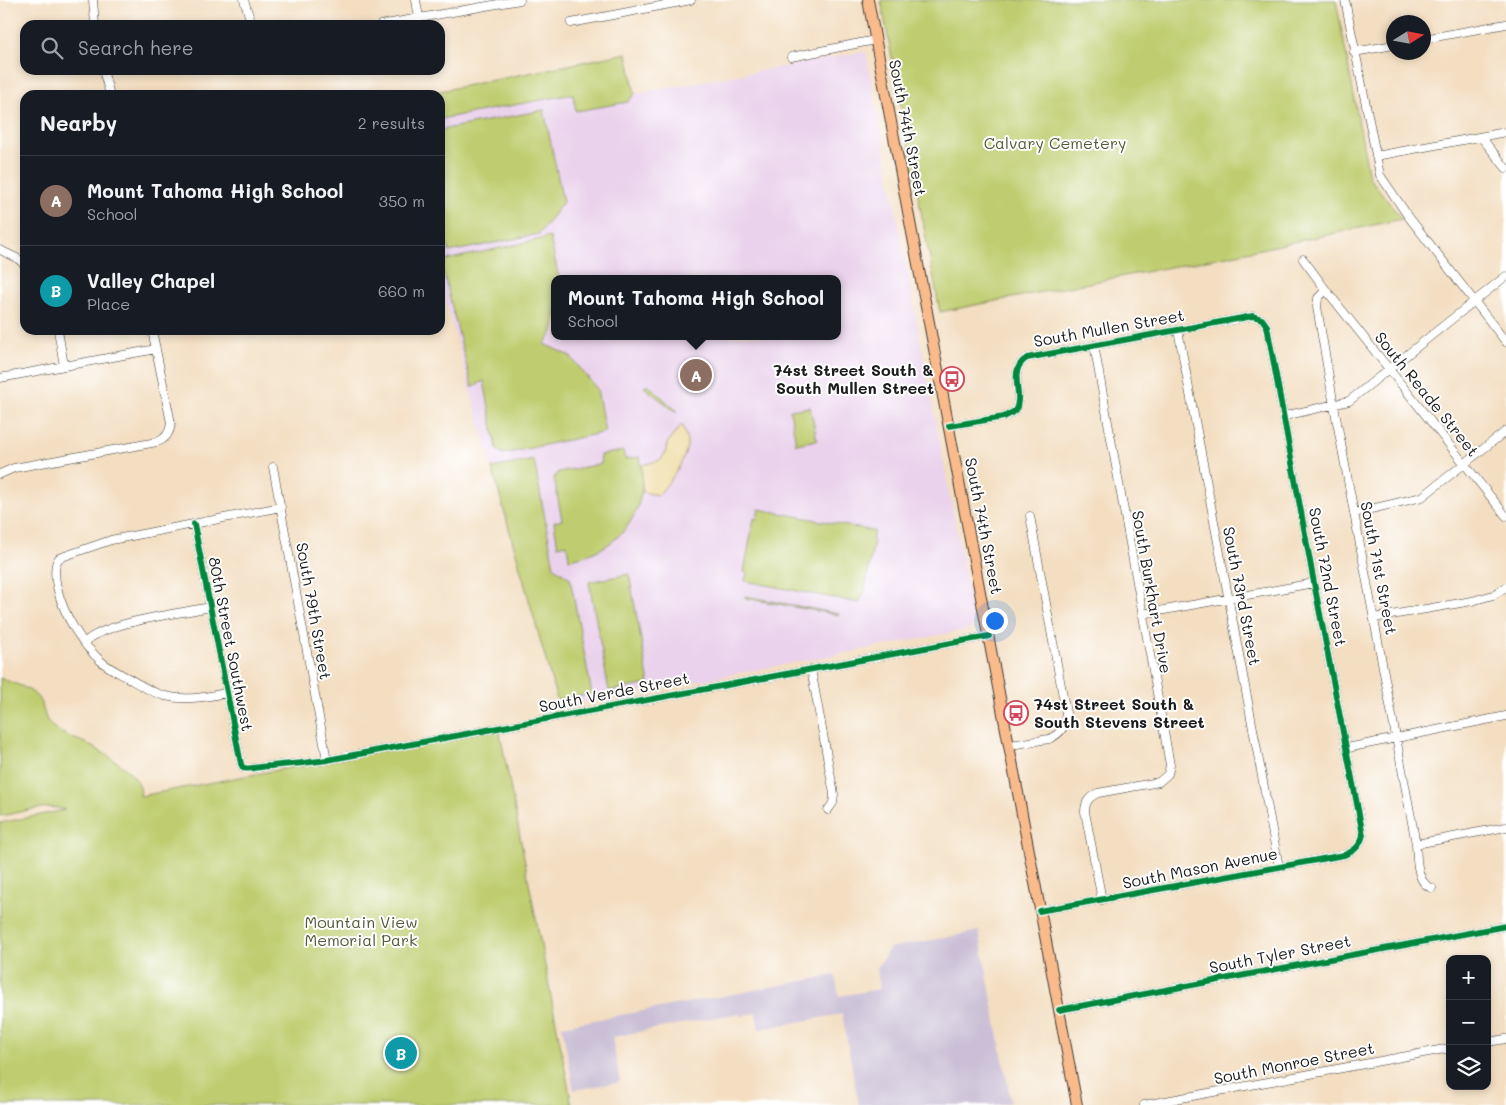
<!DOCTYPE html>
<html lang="en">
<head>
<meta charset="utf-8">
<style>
	:root { --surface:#171b24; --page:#242831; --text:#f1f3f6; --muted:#9ea1a6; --line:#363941; --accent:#1a73e8 }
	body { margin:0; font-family:Mali,sans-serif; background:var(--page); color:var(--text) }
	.controls { position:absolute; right:15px; bottom:15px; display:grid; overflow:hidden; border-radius:10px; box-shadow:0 2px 8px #0003 }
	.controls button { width:45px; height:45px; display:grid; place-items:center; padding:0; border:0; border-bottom:1px solid var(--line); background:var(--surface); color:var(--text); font:25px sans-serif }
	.compass { position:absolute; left:1386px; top:15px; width:45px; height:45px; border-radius:50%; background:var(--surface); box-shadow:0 2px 8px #0003; rotate:79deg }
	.you { position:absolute; left:994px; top:620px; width:18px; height:18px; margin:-12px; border:4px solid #fff; border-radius:50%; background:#1a73e8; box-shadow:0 0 0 8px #1a73e833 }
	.badge { display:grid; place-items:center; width:32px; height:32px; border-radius:50%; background:var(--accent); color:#fff; font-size:16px; font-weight:700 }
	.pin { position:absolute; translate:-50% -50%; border:2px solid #fff; box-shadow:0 1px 5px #0006 }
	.popup { position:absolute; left:551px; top:275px; width:290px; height:65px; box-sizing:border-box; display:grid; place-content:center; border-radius:10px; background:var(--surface); filter:drop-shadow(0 1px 4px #0005); font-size:16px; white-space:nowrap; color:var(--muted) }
	.popup b { font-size:19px; color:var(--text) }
	.popup::after { content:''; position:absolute; left:50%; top:100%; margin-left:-10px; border:10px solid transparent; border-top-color:var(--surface) }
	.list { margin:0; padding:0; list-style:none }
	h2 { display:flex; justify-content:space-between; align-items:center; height:65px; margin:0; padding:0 20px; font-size:21px }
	h2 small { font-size:16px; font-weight:400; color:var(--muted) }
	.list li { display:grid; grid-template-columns:32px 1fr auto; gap:15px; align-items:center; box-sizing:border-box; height:90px; padding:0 20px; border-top:1px solid var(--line) }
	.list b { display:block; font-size:19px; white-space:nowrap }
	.list p { margin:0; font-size:16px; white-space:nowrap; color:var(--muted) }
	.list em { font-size:16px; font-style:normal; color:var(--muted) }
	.icon { flex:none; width:28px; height:28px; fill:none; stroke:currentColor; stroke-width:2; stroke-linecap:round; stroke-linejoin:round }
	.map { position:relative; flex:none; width:1506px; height:1105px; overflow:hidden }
	.search { position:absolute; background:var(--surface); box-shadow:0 2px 8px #0003; left:20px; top:20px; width:425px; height:55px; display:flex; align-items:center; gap:12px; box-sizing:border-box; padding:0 18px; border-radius:15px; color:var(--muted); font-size:19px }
	.panel { position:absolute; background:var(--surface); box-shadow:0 2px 8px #0003; left:20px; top:90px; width:425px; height:245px; border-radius:15px }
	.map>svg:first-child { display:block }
</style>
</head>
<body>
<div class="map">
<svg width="1506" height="1105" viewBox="0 0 1506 1105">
	<rect width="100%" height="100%" fill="#fff"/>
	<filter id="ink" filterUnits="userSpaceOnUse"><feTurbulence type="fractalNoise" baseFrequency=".02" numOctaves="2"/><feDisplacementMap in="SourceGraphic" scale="10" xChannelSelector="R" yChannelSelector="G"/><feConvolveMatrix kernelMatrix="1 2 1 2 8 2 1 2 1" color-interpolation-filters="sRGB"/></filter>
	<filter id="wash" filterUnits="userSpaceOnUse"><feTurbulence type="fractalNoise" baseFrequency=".0096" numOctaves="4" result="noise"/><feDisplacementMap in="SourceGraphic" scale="20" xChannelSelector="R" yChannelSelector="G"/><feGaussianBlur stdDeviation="1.12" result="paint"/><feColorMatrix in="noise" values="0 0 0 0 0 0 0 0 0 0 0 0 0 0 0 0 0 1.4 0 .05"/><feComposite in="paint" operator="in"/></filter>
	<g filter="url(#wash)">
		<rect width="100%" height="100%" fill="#f3dec1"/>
		<!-- built -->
		<path fill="#ead1ec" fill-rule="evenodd" d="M862,52L866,53L974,623L971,629L559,707L440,281V95H420L627,53L635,94ZM555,279H837V336H555Z"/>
		<!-- industrial -->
		<path fill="#cabfd6" d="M979,931L1011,1102L997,1105H859L842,1014L759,1029L756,1013L740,1016L739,1013L612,1037L620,1082L574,1090L562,1026L835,975L839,996L880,989L877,968L890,948Z"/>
		<!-- green -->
		<path fill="#bfcd6f" stroke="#6e7446" d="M881,0H1336L1369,177L1402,219L1237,254L940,312Z
			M627,53L635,94L628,102L576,111L573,94L440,119V95H420Z
			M544,110L563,202L539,234L449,252L440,207V130Z
			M550,237L559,279H555C555,299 561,329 544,344L570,356L597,389L605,432L503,454L497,450L484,381L472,387L442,267L446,260Z
			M647,384L677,411L676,412L644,387Z
			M810,407L817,440L796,444L790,410Z
			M623,451L625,459L640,457C651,509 622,551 569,559L567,544L558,546L554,522L562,520L554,478L558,472L601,464L600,455Z
			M534,460L554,567L570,578L592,694L557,700L492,468Z
			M759,509L874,531L872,540L874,541L864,594H862L860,603L745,581L747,573L744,572L754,518L757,519Z
			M629,574L649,684L609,691L589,582Z
			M745,596L839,614V615L745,598Z
			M0,678C12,683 30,687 38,698C48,713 40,720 60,732C68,737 77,739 85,743C101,751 147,776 140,796L499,728L572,1105H0V823L65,810C46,803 20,813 0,816Z"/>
		<!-- sand -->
		<path fill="#eeda9e" stroke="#857b5d" d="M682,424C684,430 687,437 687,444C687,459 669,484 658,495L642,492V465L661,460L665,453L668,442Z"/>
	</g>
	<g filter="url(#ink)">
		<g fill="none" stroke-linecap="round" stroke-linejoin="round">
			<defs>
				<path id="minor" d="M93,0L95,25
					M244,0L252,25
					M416,0L419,18
					M1345,0L1380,175L1408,216L1506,342
					M571,23L691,0
					M380,25L520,0
					M1424,39L1506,24
					M1354,52L1394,45
					M791,57L875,40
					M103,70L110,95
					M1481,137L1506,168
					M1376,156L1506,132
					M0,250L17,258L25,265
					M1303,259L1326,290L1318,298L1317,307L1334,406L1416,844C1417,857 1416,884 1432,888
					M1326,290L1506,516
					M58,330L64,366
					M1178,330L1279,867
					M1094,345L1170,765L1168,774L1159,782L1098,793C1089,797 1085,802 1085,812L1102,900
					M0,378L156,349
					M1284,416L1349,401L1506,276
					M949,426L1004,417L1015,411C1025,394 1006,371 1027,358L1253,316L1262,319L1267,326L1314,583L1363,835C1360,846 1355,851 1344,855L1039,911
					M273,467L327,760
					M0,474L14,468L157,442C166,439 170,433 171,423L152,330
					M1354,513L1422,497L1506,431
					M194,524L241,764L243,768C252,770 261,766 271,766C290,764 308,763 327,760L989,636
					M1142,614L1314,583
					M1374,618L1472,601L1493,595L1506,587
					M85,642C108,621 178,614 210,607
					M811,669L834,794L833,803L828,810
					M226,693C206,697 186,701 165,696C152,693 140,685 128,678C119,673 109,668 102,662C81,644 63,614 57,587C55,578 53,566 59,558L111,540L281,507
					M1010,745L1049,739C1062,733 1065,727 1066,713L1030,516
					M1347,748L1506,716
					M1416,844L1506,827
					M1059,1010L1506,926
					M1487,1042L1506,1039
					M1144,1105L1450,1048"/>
				<path id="major" d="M868,0L1077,1105"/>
			</defs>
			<!-- minor casing -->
			<use href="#minor" stroke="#3c3935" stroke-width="9"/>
			<!-- major casing -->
			<use href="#major" stroke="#3c3935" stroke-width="12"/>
			<!-- minor -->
			<use href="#minor" stroke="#fff" stroke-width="8"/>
			<!-- major -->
			<use href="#major" stroke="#fabb8c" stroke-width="10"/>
			<defs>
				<path id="cycleway" d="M949,426L1004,417L1015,411C1025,394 1006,371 1027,358L1253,316L1262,319L1267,326L1314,583L1363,835C1360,846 1355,851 1344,855L1039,911
					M194,524L241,764L243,768C252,770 261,766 271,766C290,764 308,763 327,760L989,636
					M1059,1010L1506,926"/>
			</defs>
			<!-- cycleway casing -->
			<use href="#cycleway" stroke="#fff" stroke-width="9"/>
			<!-- cycleway -->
			<use href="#cycleway" stroke="#00873e" stroke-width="6"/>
		</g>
	</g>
	<!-- icons -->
	<defs>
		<symbol id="bus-ring" viewBox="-11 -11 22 22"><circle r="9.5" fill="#fff" stroke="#d1495b" stroke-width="1.5"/><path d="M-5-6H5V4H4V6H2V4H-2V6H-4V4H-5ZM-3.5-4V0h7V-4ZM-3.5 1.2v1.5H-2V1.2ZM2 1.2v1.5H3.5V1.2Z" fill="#d1495b"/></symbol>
	</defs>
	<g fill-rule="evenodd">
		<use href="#bus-ring" x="938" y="365" width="28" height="28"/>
		<use href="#bus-ring" x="1002" y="699" width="28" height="28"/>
	</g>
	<g text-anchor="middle" stroke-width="4" stroke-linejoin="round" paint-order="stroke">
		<!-- street labels -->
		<g font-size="16" fill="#1c1c1c" stroke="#fff">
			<text transform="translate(908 128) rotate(79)" y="6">South 74th Street</text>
			<text transform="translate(1109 328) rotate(-10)" y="6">South Mullen Street</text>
			<text transform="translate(1427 394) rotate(51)" y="6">South Reade Street</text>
			<text transform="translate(984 526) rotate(79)" y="6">South 74th Street</text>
			<text transform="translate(1379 568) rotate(79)" y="6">South 71st Street</text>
			<text transform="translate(1328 577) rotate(79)" y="6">South 72nd Street</text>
			<text transform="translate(1152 592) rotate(80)" y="6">South Burkhart Drive</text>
			<text transform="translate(1242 596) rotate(79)" y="6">South 73rd Street</text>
			<text transform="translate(314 611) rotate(80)" y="6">South 79th Street</text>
			<text transform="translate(231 644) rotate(79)" y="6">80th Street Southwest</text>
			<text transform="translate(614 692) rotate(-11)" y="6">South Verde Street</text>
			<text transform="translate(1200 868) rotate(-11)" y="6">South Mason Avenue</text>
			<text transform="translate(1280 954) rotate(-11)" y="6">South Tyler Street</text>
			<text transform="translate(1294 1063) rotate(-11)" y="6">South Monroe Street</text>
		</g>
		<!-- park labels -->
		<g font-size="16" fill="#555a39" stroke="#fff">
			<text x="1055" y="149">Calvary Cemetery</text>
			<text x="361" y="928">Mountain View<tspan x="361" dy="18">Memorial Park</tspan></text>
		</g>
		<!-- poi labels -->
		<g font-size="16" font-weight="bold" fill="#1c1c1c" stroke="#fff" text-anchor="end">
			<text x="934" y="376">74st Street South &amp;<tspan x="934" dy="18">South Mullen Street</tspan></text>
			<text x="1034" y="710" text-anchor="start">74st Street South &amp;<tspan x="1034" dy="18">South Stevens Street</tspan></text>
		</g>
	</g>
</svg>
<div class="controls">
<button>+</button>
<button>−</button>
<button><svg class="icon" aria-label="layers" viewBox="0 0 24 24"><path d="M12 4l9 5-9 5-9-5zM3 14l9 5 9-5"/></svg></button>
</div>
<svg class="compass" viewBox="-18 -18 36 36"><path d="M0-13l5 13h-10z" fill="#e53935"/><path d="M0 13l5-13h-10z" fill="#9ea1a6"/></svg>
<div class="you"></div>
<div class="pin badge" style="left:696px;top:375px;background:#8d6e63">A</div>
<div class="popup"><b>Mount Tahoma High School</b>School</div>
<div class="pin badge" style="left:401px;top:1053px;background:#0f9aa8">B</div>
<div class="search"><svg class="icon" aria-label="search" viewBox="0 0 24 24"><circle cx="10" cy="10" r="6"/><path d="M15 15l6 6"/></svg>Search here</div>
<section class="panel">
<h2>Nearby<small>2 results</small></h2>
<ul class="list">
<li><span class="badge" style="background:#8d6e63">A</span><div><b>Mount Tahoma High School</b><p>School</p></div><em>350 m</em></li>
<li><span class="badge" style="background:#0f9aa8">B</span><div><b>Valley Chapel</b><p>Place</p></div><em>660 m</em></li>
</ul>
</section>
</div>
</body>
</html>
